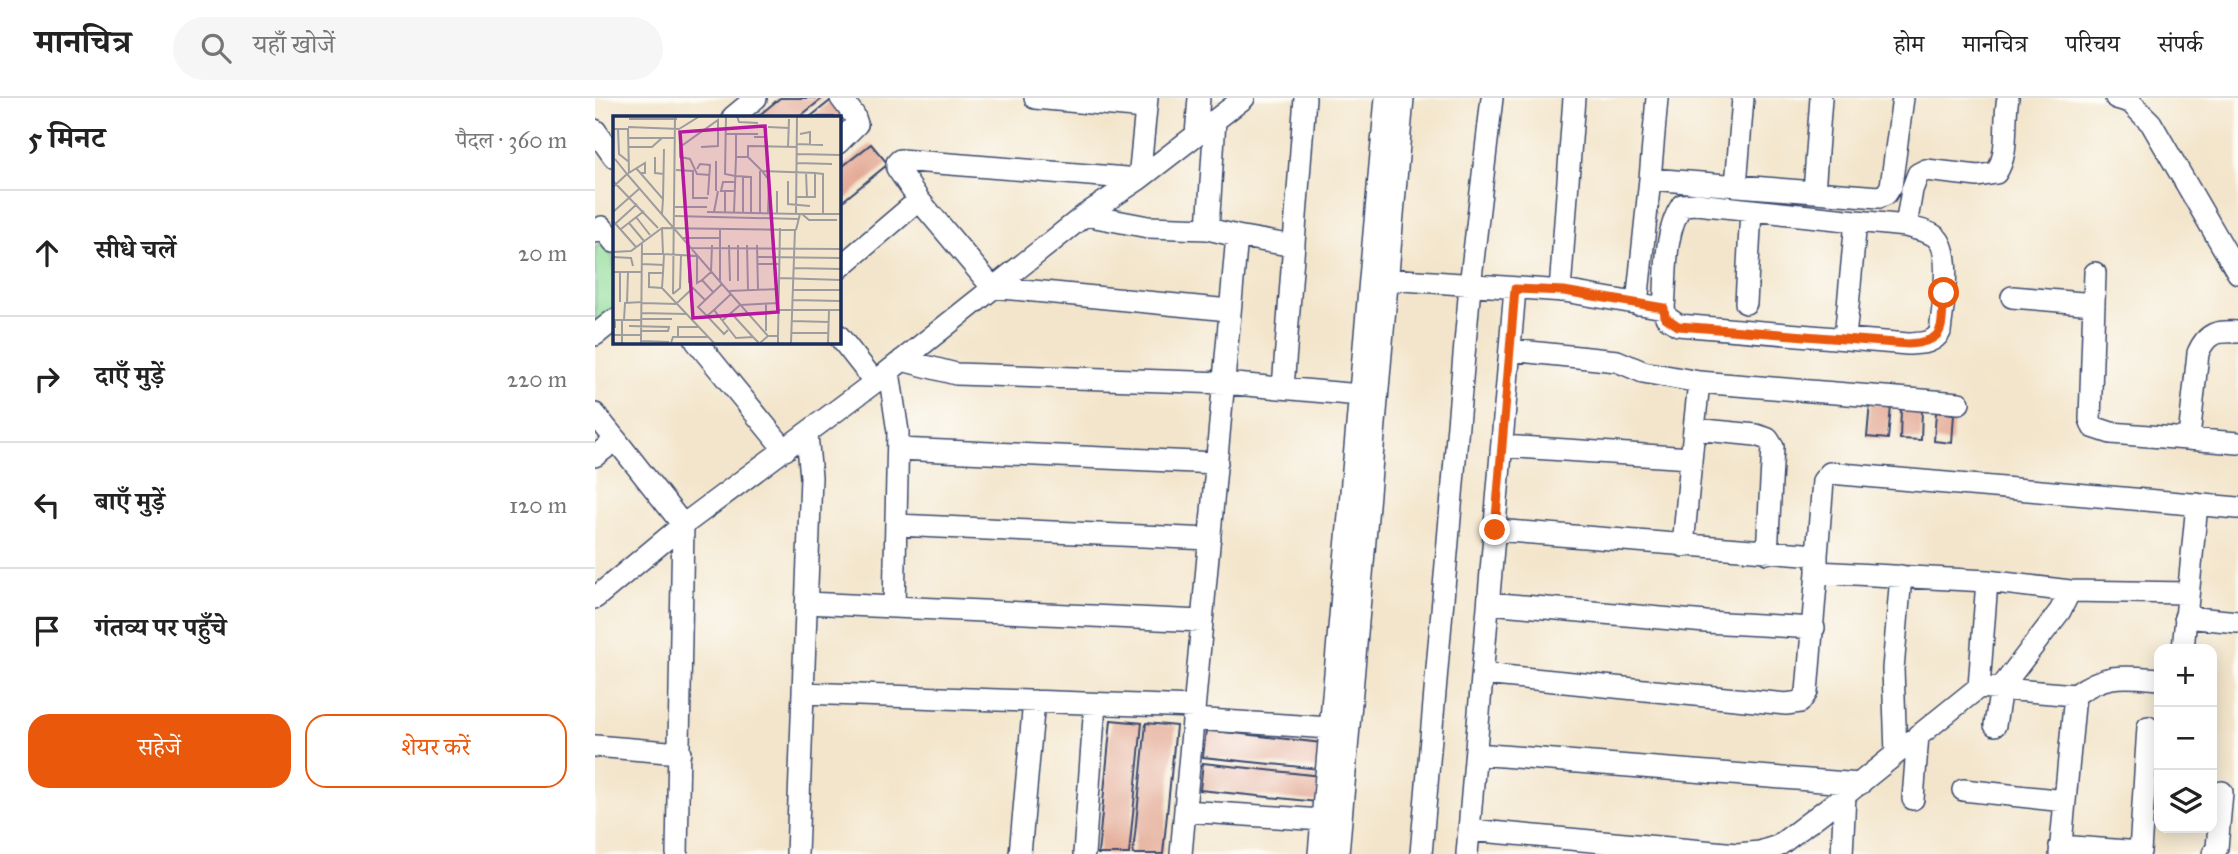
<!DOCTYPE html>
<html lang="hi">
<head>
<meta charset="utf-8">
<style>
	:root { --surface:#fff; --page:#f6f6f6; --text:#222; --muted:#767676; --line:#e0e0e0; --accent:#ea580c }
	body { margin:0; font-family:"IM FELL Great Primer","Noto Serif Devanagari",serif; background:var(--page); color:var(--text) }
	.controls { position:absolute; right:21px; bottom:21px; display:grid; overflow:hidden; border-radius:14px; box-shadow:0 4px 18px #0003 }
	.controls button { width:63px; height:63px; display:grid; place-items:center; padding:0; border:0; border-bottom:2px solid var(--line); background:var(--surface); color:var(--text); font:35px sans-serif }
	.stop { position:absolute; width:21px; height:21px; margin:-16px; border:5px solid #ea580c; border-radius:50%; background:#fff }
	.stop.end { background:#ea580c; border-color:#fff; box-shadow:0 2px 7px #0008 }
	.list { margin:0; padding:0; list-style:none }
	h2 { display:flex; justify-content:space-between; align-items:center; height:91px; margin:0; padding:0 28px; font-size:30px }
	h2 small { font-size:23px; font-weight:400; color:var(--muted) }
	.list li { display:grid; grid-template-columns:46px 1fr auto; gap:21px; align-items:center; box-sizing:border-box; height:126px; padding:0 28px; border-top:2px solid var(--line) }
	.list b { display:block; font-size:26px; white-space:nowrap }
	.list em { font-size:23px; font-style:normal; color:var(--muted) }
	.actions { display:flex; gap:14px; padding:21px 28px }
	.actions a { flex:1; padding:16px 0; border:2px solid var(--accent); border-radius:21px; text-align:center; font-size:24px; color:var(--accent) }
	.actions .main { background:var(--accent); color:#fff }
	.icon { flex:none; width:38px; height:38px; fill:none; stroke:currentColor; stroke-width:2; stroke-linecap:round; stroke-linejoin:round }
	.map { position:relative; flex:none; width:1643px; height:756px; overflow:hidden }
	header { display:flex; align-items:center; gap:42px; box-sizing:border-box; height:98px; padding:0 35px; background:var(--surface); border-bottom:2px solid var(--line) }
	header strong { font-size:33px }
	nav { display:flex; gap:38px; margin-inline-start:auto; font-size:24px }
	.search { width:490px; height:63px; background:var(--page); display:flex; align-items:center; gap:18px; box-sizing:border-box; padding:0 24px; border-radius:38px; color:var(--muted); font-size:26px }
	main { display:flex }
	aside { flex:1; background:var(--surface) }
	.map>svg:first-child { display:block }
</style>
</head>
<body>
<header>
<strong>मानचित्र</strong>
<div class="search"><svg class="icon" aria-label="search" viewBox="0 0 24 24"><circle cx="10" cy="10" r="6"/><path d="M15 15l6 6"/></svg>यहाँ खोजें</div>
<nav><a>होम</a><a>मानचित्र</a><a>परिचय</a><a>संपर्क</a></nav>
</header>
<main>
<aside>
<h2>5 मिनट<small>पैदल · 360 m</small></h2>
<ul class="list">
<li><svg class="icon" aria-label="ahead" viewBox="0 0 24 24"><path d="M12 20V5M6 11l6-6 6 6"/></svg><div><b>सीधे चलें</b></div><em>20 m</em></li>
<li><svg class="icon" aria-label="right" viewBox="0 0 24 24"><path d="M7 20v-9h11M14 6l5 5-5 5"/></svg><div><b>दाएँ मुड़ें</b></div><em>220 m</em></li>
<li><svg class="icon" aria-label="left" viewBox="0 0 24 24"><path d="M17 20v-9H6M10 6l-5 5 5 5"/></svg><div><b>बाएँ मुड़ें</b></div><em>120 m</em></li>
<li><svg class="icon" aria-label="arrive" viewBox="0 0 24 24"><path d="M6 21V4h12l-3 4 3 4H6"/></svg><div><b>गंतव्य पर पहुँचे</b></div></li>
</ul>
<div class="actions"><a class="main">सहेजें</a><a>शेयर करें</a></div>
</aside>
<div class="map">
<svg width="1643" height="756" viewBox="0 0 1643 756">
	<rect width="100%" height="100%" fill="#fdfcf7"/>
	<filter id="ink" filterUnits="userSpaceOnUse"><feTurbulence type="fractalNoise" baseFrequency=".0143" numOctaves="2"/><feDisplacementMap in="SourceGraphic" scale="14" xChannelSelector="R" yChannelSelector="G"/><feConvolveMatrix kernelMatrix="1 2 1 2 8 2 1 2 1" color-interpolation-filters="sRGB"/></filter>
	<filter id="wash" filterUnits="userSpaceOnUse"><feTurbulence type="fractalNoise" baseFrequency=".00686" numOctaves="4" result="noise"/><feDisplacementMap in="SourceGraphic" scale="28" xChannelSelector="R" yChannelSelector="G"/><feGaussianBlur stdDeviation="1.57" result="paint"/><feColorMatrix in="noise" values="0 0 0 0 0 0 0 0 0 0 0 0 0 0 0 0 0 1.4 0 .05"/><feComposite in="paint" operator="in"/></filter>
	<g filter="url(#wash)">
		<rect width="100%" height="100%" fill="#f3e5cb"/>
		<!-- green -->
		<path fill="#8fdc9a" stroke="#55867c" stroke-width="2" d="M7,144L19,160V212L0,226V149Z"/>
		<g id="blocks">
			<!-- building -->
			<path fill="#e1a08a" d="M185,0H228L204,19H162Z
				M239,0L256,21L243,31V19H215Z
				M276,46L293,66L243,107V72Z
				M1275,305L1296,308L1293,341L1272,339Z
				M1306,310L1327,311L1326,342L1305,341Z
				M1341,314L1359,316L1357,345L1339,343Z
				M516,622L547,625L534,756H503Z
				M551,625L581,628L568,756H538Z
				M611,632L727,645L724,671L608,659Z
				M608,665L725,678L722,704L605,692Z"/>
		</g>
	</g>
	<g filter="url(#ink)">
		<use href="#blocks" fill-opacity="0" stroke="#3b4a6e" stroke-width="2"/>
		<g fill="none" stroke-linecap="round" stroke-linejoin="round">
			<defs>
				<path id="minor" d="M440,0L551,10
					M1521,0L1535,4L1556,25L1643,175
					M138,19L161,0
					M0,32L19,59
					M601,37L604,0
					M243,45L262,26L259,17L246,0
					M1055,81L1062,0
					M1141,88L1148,0
					M1219,94L1226,0
					M324,102L302,70V65L305,62L544,81L552,0
					M490,117L553,129L613,131
					M0,134L7,129L19,144
					M642,138L699,148
					M243,171L324,102L397,189L634,212
					M1500,175L1495,321L1498,329L1516,335L1643,345
					M779,180L969,193L1069,210C1072,177 1068,135 1087,107L1101,106L1261,123
					M965,193L979,0
					M1417,199L1499,206
					M1151,205L1156,112
					M1042,206L1055,81L1284,99L1291,96L1296,88L1308,0
					M1069,210L1071,219L1083,227L1313,246C1326,245 1338,246 1345,234C1347,212 1360,149 1338,137C1330,132 1319,131 1311,128
					M0,237L19,222
					M1250,240L1261,123L1311,128L1317,92L1323,76L1331,72L1383,78L1401,75C1415,55 1408,23 1413,0
					M101,243L190,352
					M915,252L1022,263L1048,274L1104,284L1099,331
					M307,262L361,276L629,285L765,297
					M294,274L303,334L299,509
					M280,284L490,117L544,81L649,0
					M1104,284L1364,305
					M688,290L710,0
					M0,316L21,342L0,358
					M1594,340L1603,255C1612,234 1622,233 1643,234
					M21,342L88,427L82,756
					M907,348L1096,360
					M303,351L622,365
					M301,427L615,441
					M900,432L1222,457V474L1392,483L1384,589L1480,597L1465,756
					M1088,448L1099,331L1161,337L1173,341L1178,349L1172,455
					M1222,457L1228,383L1235,375L1643,410
					M1392,483L1475,493L1592,495
					M0,500L88,427L280,284L243,237
					M211,505L607,523
					M894,505L1111,524L1219,530
					M1590,519L1643,524
					M1588,551L1602,406
					M888,576L1191,606L1205,604L1212,594L1222,474
					M208,595L599,609
					M1480,597C1510,575 1528,578 1564,581
					M598,621L735,630
					M1400,627L1406,590L1465,513L1475,493
					M0,648L85,655
					M1301,655L1298,571L1306,478
					M881,656L1265,686
					M1368,692L1470,703
					M1318,701L1323,637
					M590,713L727,722
					M874,732L1142,756L1165,754L1183,748L1250,697
					M1465,748L1545,754L1553,629
					M202,756L216,379L212,337
					M425,756L439,603
					M489,756L500,606
					M586,756L642,138L613,131L620,22
					M724,756L791,0
					M743,756L808,0
					M826,756L875,188L897,0
					M872,756L920,191
					M1247,756L1250,697L1384,589
					M1618,756L1622,750L1627,694"/>
			</defs>
			<!-- minor casing -->
			<use href="#minor" stroke="#3b4a6e" stroke-width="24"/>
			<!-- minor -->
			<use href="#minor" stroke="#fff" stroke-width="21"/>
		</g>
	</g>
	<g fill="none" stroke-linecap="round" stroke-linejoin="round" filter="url(#ink)">
		<!-- route -->
		<path stroke="#ea580c" stroke-width="9" d="M900,432L920,191L969,193L1069,210L1070,219L1083,228L1313,246C1354,243 1345,229 1349,195"/>
	</g>
	<!-- overview -->
	<g transform="translate(18 18)">
		<rect width="228" height="228" fill="#f3e5cb"/>
		<path fill="none" stroke="#9d9c9f" stroke-width="2" d="M113,0L112,58L122,60M124,0L126,6L145,7M16,3H64M15,11L66,13L87,0M155,11L176,12M0,13H15L16,57M5,13L6,38L16,46M113,18H145M123,18V41M187,18L197,16V28M141,21H153V30M16,22H62M184,28L210,29M16,31H39L49,22M88,31L105,30V4L67,31V41L77,43L84,58L97,59M175,31L176,3M184,38L228,39M42,41V57L51,58M135,41L149,55L202,57V81H183M2,43L14,58L32,47V57H27M184,47L219,48M23,52L50,83L49,98M84,53L87,48L97,49L95,79M63,54L80,55V82H95M149,55L156,64L155,97M193,57L194,81M202,57L210,58V98M123,60L138,61V97M0,65L45,112M175,65V88L197,90M0,71L14,58L109,168M103,75V45M112,75V97M122,75H108L110,66H122M50,83L51,33M62,91H94M0,96L26,73M94,96L187,98M101,96L105,75M121,97L123,41H135V30L184,31M130,97V60M147,97V55M164,97V75M183,98L184,0M189,98L196,104H224M62,100L186,103M23,101L37,119M0,105L23,131M16,107L31,125M2,108L24,88M49,112L50,138M8,113L31,95M183,114L187,98H228M69,122H107M99,129L98,156L89,164L100,176M116,129L117,165M125,129V165M134,129L135,174M144,129L145,174M77,132L228,133M0,136L18,135L49,112L183,114M29,138H51M0,141L18,142L20,150M144,141L228,142M29,148L51,149M144,148H167M180,152L228,153M0,156H29M50,157L51,138L84,140V167L89,164M166,162L228,164M107,165V113M76,167V140M49,172L50,157H36V171L49,172L101,227M179,174H228M116,175L166,173M60,178L62,0M60,178L67,172L68,139M179,184L228,185M7,186V156M14,187L15,156M29,187L63,188L80,172L92,184M101,194L118,178M166,194H228M28,197L73,198M118,197L127,189L166,187M94,200L85,191L109,168L155,220M28,203H59M11,204L12,187L29,186M110,204L118,197L140,221M179,205L216,206M16,210L56,211L55,215H28M2,212V204H28M115,214L111,218L94,200L101,194L123,222L140,221L146,227M153,215V187M178,217H215M0,219H28M165,220L167,112M65,221V211H85M28,225L56,226M9,227V204M28,227L29,126M58,227L60,221H95M147,227L155,220H165V227M178,227L182,113M215,227L216,194"/>
		<path fill="#b5179e" fill-opacity="0.15" stroke="#b5179e" stroke-width="3.5" d="M152,10L165,196L80,202L67,16Z"/>
		<rect width="228" height="228" fill="none" stroke="#1b2f5e" stroke-width="3.5"/>
	</g>
</svg>
<div class="controls">
<button>+</button>
<button>−</button>
<button><svg class="icon" aria-label="layers" viewBox="0 0 24 24"><path d="M12 4l9 5-9 5-9-5zM3 14l9 5 9-5"/></svg></button>
</div>
<div class="stop" style="left:1349px;top:195px"></div>
<div class="stop end" style="left:900px;top:432px"></div>
</div>
</main>
</body>
</html>
